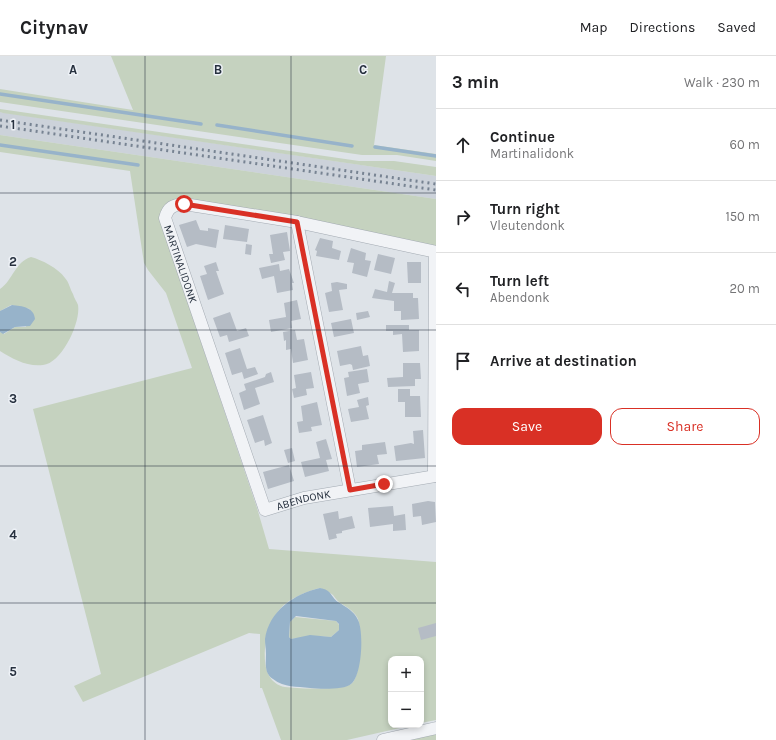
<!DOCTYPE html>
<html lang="en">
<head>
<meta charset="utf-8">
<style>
	:root { --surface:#fff; --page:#f6f6f6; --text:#202124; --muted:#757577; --line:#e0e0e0; --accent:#d93025 }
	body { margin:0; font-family:Karla,sans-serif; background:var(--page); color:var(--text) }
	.controls { position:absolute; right:12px; bottom:12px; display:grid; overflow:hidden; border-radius:8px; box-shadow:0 2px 6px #0003 }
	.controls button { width:36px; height:36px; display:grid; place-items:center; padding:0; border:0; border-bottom:1px solid var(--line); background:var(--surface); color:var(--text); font:20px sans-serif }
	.stop { position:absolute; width:12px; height:12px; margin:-9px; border:3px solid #d93025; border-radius:50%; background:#fff }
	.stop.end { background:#d93025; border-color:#fff; box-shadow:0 1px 4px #0008 }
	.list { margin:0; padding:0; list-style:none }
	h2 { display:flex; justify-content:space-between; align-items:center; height:52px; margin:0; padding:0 16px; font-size:17px }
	h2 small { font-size:13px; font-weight:400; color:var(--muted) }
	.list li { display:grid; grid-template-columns:26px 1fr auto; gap:12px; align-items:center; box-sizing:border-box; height:72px; padding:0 16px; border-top:1px solid var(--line) }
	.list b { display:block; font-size:15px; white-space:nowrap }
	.list p { margin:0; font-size:13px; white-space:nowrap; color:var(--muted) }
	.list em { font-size:13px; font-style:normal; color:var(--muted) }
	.actions { display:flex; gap:8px; padding:12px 16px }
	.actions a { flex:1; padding:9px 0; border:1px solid var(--accent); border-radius:12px; text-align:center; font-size:14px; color:var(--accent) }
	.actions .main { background:var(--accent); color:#fff }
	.icon { flex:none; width:22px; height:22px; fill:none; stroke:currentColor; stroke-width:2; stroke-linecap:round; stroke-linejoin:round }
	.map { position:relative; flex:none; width:436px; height:684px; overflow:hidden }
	header { display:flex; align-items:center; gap:24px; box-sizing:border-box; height:56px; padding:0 20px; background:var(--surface); border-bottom:1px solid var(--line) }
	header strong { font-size:19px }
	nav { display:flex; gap:22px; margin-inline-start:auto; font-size:14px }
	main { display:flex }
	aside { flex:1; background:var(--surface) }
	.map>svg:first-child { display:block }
</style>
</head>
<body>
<header>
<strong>Citynav</strong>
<nav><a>Map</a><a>Directions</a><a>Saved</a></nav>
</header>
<main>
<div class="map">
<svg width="436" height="684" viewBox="0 0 436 684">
	<rect width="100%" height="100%" fill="#dee3e8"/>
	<!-- built -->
	<path fill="#ccd2da" d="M0,56L436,120V143L0,79Z"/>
	<!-- green -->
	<path fill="#c5d2bf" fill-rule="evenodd" d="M111,0H386L374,89L436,98V105L397,99H362L0,46V33L133,54Z
		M0,53L359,105H394L436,111V120L3,57L0,56Z
		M0,79L436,143V191L266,155L184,144L167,149L183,233L257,452L269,493L436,506V664L421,667V603H391V669H413L347,684H281L262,632H260V578L249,577L83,646L74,630L101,618L33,353L192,312L166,237L148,214L144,207L130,115L0,96ZM320,532C324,534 330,536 333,539C335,541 336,544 339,546C346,551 353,554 357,561C363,570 361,623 351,628C341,634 298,633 285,631C253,625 265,570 280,553C288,543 307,535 320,532Z
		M31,201C42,204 58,212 65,222C69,226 70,233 73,238C74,242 77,246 78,249C81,266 62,307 43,309C27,311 13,303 0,295V276L4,278L15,271H26L30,253L11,249L0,255V233C13,224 15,206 31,201Z
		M295,561L336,565L340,570L339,574L331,581L316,580L291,583L289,581L290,566Z
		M436,676V684H413V682Z"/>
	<!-- water -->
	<path fill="#97b3ca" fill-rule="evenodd" d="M12,249C22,250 34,251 35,263L30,270L15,271L3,278L0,276V255Z
		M320,532C332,534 330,540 338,546C346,551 354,555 358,564C364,576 362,620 351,628C345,634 319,633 310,632C296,630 285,632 273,623C264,617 266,608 266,598C266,593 265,588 265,583C269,555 294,538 320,532ZM296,560L336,565L339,568V574L331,581L310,579L291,583L289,581L290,566Z"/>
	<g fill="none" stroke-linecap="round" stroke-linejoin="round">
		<!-- stream -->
		<path stroke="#97b3ca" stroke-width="3.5" d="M0,38L201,68
			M217,69L352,90
			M0,89L138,109
			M375,91L436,100"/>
	</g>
	<!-- building -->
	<path fill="#b5bcc5" d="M196,164L200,174L208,175V172L219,174L216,192L196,188L187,191L179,169Z
		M225,169L249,173L247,186L223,183Z
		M287,176L290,195L283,196L285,204L271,207L269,198H273L270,179Z
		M320,182L333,185L332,192L341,195L339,204L316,200L317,195L315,194Z
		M246,188L252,189L251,199L245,198Z
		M351,192L366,197L365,204L371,205L367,221L352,217L354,207L347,206Z
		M378,198L395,202L391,218L374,214Z
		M216,206L219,215H216L224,238L208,244L200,220L207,218L204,210Z
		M407,206H421V227H408Z
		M279,208L280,215L289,213L294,227H292L293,234L277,237L274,220L262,223L259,212Z
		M389,225L395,227L392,237H413V242H418L419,263L401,264V255H394V245L372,242L375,233L387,236Z
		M337,226L347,228V233L339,234L343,254L329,256L325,237L332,235L331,227Z
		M297,244L301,263L291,265L292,272L271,276L269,264L286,261L284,247Z
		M368,255L370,261L357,264L356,257Z
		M230,256L237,275L246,272L249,280L229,286L227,279L220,281L213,262Z
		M351,263L354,277L334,281L331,267Z
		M386,269H409V274H419V295L403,296L402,278L393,279V275H386Z
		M295,274L297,284L304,283L308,304L293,307L291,293L286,294V284L284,285L283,276Z
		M361,290L363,300L368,299L370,310L353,314L352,309L350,308L340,310L337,295Z
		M240,292L247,313L255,311L258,318L244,323L242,316L232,319L225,297Z
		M403,307H420L421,323H415V330L388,331L387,322L403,321Z
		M367,313L369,326L358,328L360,337L347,340L344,322L349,321L348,316Z
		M271,316L274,326L255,332L260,348L244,354L239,337L246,334L244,328L265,321L266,318Z
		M311,316L314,332L306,333L307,339L294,342L292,333L296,332L294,319Z
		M398,333H410V340H420L421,361H405V346H398Z
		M368,341L369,349L366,350L369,363L351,366L348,353L359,351L357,344Z
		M317,346L322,369L311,371L312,375L299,377L297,366L303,365L301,350Z
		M263,359L272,387L265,390L264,384L255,387L247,364Z
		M423,374L425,402L396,405L394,390L411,387L414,388L413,375Z
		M326,383L332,403L326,404L329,415L305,421L301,406L320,402L316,386Z
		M385,386L387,398L377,399L379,408L357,411L355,395L362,394V389Z
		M292,392L295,405L288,407L284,394Z
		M289,409L294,425L268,433L263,416Z
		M428,445L435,446L436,466L422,469L421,460L413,461L412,448Z
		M393,450L394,460L405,458L406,474L393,475V468L370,471L368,452Z
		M338,455L339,463L352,460L355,472L342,475V477L336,478L337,482L329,484L323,458Z
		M436,567V580L421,584L418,572Z"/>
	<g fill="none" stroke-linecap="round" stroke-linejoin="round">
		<defs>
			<g id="street">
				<path d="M297,166L350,434"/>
				<path id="s1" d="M436,196L297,166L184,148C173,149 168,151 165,162L265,454L304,442L436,420"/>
				<path d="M434,420L435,196"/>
				<path d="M383,684L436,672"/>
			</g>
		</defs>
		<!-- street casing -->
		<use href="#street" stroke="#a3aab2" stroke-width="13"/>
		<!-- street -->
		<use href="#street" stroke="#f1f3f6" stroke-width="12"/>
		<!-- rail -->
		<path stroke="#778392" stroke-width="3" stroke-dasharray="2 4" stroke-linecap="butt" d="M0,64L436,128
			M0,70L436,134"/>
	</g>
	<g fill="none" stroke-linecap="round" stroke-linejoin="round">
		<!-- route -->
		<path stroke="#d93025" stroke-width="5" d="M184,148L297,166L350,434L384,428"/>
	</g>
	<!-- grid -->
	<path fill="none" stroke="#27313f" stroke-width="1" stroke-opacity="0.55" d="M145,0V684M291,0V684M0,137H436M0,274H436M0,410H436M0,547H436"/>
	<g text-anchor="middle" stroke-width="3" stroke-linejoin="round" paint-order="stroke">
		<!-- street labels -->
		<g font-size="11" fill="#27313f" stroke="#edf1f6">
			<text dy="4" stroke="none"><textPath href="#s1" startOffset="331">MARTINALIDONK</textPath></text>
			<text dy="4" stroke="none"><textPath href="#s1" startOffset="631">ABENDONK</textPath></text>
		</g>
	</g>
	<g font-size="13" text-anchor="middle" font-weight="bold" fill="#27313f" stroke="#edf1f6" stroke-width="3" stroke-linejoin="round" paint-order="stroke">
		<text x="73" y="18">A</text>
		<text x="218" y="18">B</text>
		<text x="363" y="18">C</text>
		<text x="13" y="73">1</text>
		<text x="13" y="210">2</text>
		<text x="13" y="347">3</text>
		<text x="13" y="483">4</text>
		<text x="13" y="620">5</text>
	</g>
</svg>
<div class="controls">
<button>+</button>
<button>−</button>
</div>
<div class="stop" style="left:184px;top:148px"></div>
<div class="stop end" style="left:384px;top:428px"></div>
</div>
<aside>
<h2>3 min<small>Walk · 230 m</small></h2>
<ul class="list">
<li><svg class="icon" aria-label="ahead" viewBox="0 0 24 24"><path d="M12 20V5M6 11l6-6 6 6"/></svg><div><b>Continue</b><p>Martinalidonk</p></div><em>60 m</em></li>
<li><svg class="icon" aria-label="right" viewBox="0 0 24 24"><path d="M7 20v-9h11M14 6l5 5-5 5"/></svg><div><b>Turn right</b><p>Vleutendonk</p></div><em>150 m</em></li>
<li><svg class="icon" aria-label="left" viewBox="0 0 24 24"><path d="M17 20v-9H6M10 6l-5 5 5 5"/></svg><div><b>Turn left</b><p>Abendonk</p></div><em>20 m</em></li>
<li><svg class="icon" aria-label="arrive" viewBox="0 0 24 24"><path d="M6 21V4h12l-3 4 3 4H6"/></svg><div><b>Arrive at destination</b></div></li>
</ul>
<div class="actions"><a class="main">Save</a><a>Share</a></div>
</aside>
</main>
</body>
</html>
